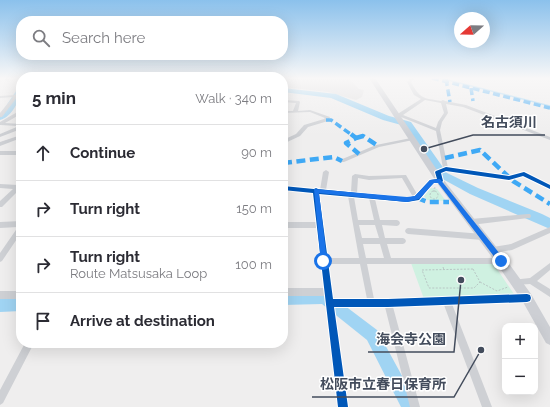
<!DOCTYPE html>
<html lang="en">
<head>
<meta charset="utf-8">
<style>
	:root { --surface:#fff; --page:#f2f2f3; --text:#2b2b33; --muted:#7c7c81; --line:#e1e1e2 }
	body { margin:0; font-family:Raleway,"Noto Sans JP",sans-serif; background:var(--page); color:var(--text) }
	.controls { position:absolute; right:12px; bottom:12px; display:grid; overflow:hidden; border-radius:8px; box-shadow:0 4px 16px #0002 }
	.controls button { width:36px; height:36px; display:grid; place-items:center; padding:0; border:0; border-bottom:1px solid var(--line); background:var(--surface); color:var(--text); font:20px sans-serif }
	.compass { position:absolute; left:454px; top:12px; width:36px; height:36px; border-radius:50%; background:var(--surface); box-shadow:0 4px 16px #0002; rotate:250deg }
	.stop { position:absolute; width:12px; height:12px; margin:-9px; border:3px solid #1a73e8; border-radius:50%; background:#fff }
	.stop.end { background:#1a73e8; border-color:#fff; box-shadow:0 1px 4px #0008 }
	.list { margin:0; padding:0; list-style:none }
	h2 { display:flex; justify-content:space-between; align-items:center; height:52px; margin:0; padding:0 16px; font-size:17px }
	h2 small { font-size:13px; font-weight:400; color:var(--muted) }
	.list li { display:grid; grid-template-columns:26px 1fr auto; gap:12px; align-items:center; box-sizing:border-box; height:56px; padding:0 16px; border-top:1px solid var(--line) }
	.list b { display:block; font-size:15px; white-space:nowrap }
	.list p { margin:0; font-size:13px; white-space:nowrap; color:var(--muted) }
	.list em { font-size:13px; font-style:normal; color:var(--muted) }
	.icon { flex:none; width:22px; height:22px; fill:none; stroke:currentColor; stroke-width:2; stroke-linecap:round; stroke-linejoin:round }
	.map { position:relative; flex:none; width:550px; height:407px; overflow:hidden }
	.search { position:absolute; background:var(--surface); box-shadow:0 4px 16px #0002; left:16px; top:16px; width:272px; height:44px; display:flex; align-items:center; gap:10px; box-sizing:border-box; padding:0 14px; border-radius:16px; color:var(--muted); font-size:15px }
	.panel { position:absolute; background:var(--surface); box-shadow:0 4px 16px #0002; left:16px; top:72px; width:272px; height:276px; border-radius:16px }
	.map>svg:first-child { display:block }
</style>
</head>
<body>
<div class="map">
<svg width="550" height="407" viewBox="0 0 550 407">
	<rect width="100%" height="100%" fill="#efeeee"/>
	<!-- education -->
	<path fill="#e0dfe0" d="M283,78H348L359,89L364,90L362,97L356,100L328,92L283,87Z"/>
	<!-- green -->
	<path fill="#cff1e1" d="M431,188L437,189L446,201L427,200L424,196Z
		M411,263H493L516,297L424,299Z"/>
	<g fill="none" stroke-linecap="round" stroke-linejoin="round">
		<!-- stream -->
		<path stroke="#a0d4f3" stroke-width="1.5" d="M440,78L550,106"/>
		<!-- river -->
		<path fill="#a0d4f3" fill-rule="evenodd" d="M18,88H21C21,99 12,117 0,120V115Z
			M283,88L336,94L389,116L411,122L447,173L478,188L542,214L550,218V229L470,194L439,177L405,126L383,120L331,98L283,92Z
			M324,290L377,330L419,407H401L367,340L322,304L283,305V291Z
			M21,297V311L0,312V298Z"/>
		<!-- path -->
		<path stroke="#b8c6c4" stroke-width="1" stroke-dasharray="2 1.5" stroke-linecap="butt" d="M430 195a4 4 0 1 1 8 0a4 4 0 1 1-8 0Z
			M434,192V188H437
			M443,267L444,270
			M473,269L480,282L474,288H429L422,270Z
			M480,282L497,291L508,287"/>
		<!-- street -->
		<path fill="#ced0d4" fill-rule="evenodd" d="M6,78H10L8,81H7L5,80Z
			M411,78H415L411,82C420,99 423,98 441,101L443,100L445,101L466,105L550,137V140L463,107L446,104L448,113L442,122L440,130L448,168L509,176L524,172L550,185V189L523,176L509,180L446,171L441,173L443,181L442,182L433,183L419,200H417L407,202L375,199L380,220H397L399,221L400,223L399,225L397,226L382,225L385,238H403L405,239L406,241L405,243L403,244H387L391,258H501L503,259L505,261L503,263L501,264H367L374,299L527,294L530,295L531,298L530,301L527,302L452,304L492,407H482L444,305L393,307L420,407H410L385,307H334L348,407H338L325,296H283V288H325L322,264L319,261L321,259L317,228H283V222H317L313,193L283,190V186L314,189L316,188L320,190L323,172L326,170L329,172L326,190L349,192H351L352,176L355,174L369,176L406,175L417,194L430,180L437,179L435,172L436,171L443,168L436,131L396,115L421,99L414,95L407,82ZM425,100L441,103L444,113L438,122L436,128L403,115ZM358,178L369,180L402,178L413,197L407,198L357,193ZM319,194L348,196L359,258H328ZM354,197L369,198L374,220H358ZM359,225H375L379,238H362ZM363,244H380L384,258H366ZM329,264H360L367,299H333Z
			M19,90H21V92L2,117H0V113L13,97L0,98V96L15,95Z
			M283,100L299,101L300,102L298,111L310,110L330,117L328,121L308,127L300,136L283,144V140L296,134L304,125L324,119L325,118L310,112L283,113V111H293L296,103L283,102Z
			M19,111H21V114L5,123L21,124V129L0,137V134L19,126L0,125V122Z
			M21,135V138L0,146V142Z
			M411,138H413V140L379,147L344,162H340L339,161L340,160L376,145Z
			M0,151H21V155H0Z
			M21,183V188L2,207H0V201L13,189L0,188V184L18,185Z
			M528,214H530L531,216L530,218H528L471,225L469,224L468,222L469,220L471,219Z
			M21,221V233L2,261L0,262V253L18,227L0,228V222Z
			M550,227V233L512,250L493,253L491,252L490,250L491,248L493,247L511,244Z
			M408,228L483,234L485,235L486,237L485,239L483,240L408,234L406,233L405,231L406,229Z
			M550,263V270L537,281L550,289V297L530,284L515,285L512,284L511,282L512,280L530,278Z
			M0,291H21V299H0Z
			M25,343H34L3,403L0,405V390Z"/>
		<!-- secondary -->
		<path fill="#cdcfd4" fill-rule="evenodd" d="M369,78H375L443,179L505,258L531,294L550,327V345L546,343L523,302L497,264L437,183Z"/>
		<!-- quiet-far1 -->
		<path stroke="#3fa9f5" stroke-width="3.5" stroke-dasharray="7 3.5" stroke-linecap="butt" d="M432,78L550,108
			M446,79L450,102
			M471,88L473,101
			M20,91L21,89
			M326,120H331L352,135"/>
		<!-- quiet -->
		<path stroke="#3fa9f5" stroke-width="4.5" stroke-dasharray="9 4.5" stroke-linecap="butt" d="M351,134L356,138L346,143L359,154
			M356,138L363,136L378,146
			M445,158L480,150L513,181L550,204
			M283,163L334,157L342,161
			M417,198L428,202H449"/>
		<defs>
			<path id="cycleway" d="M446,167L509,176L524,172L550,185V189L523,176L509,180L446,171L441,173L443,181L442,182L433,183L419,200L407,202L319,194L333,299H388L527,294L530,295L531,298L530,301L527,302L388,307H334L348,407H338L313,193L283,190V186L314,189L316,188L318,189L407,198L415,196L430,180L437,179L435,172L436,171Z"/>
		</defs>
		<!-- cycleway casing -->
		<use href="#cycleway" stroke="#fff" stroke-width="2"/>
		<!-- cycleway -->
		<use href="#cycleway" fill="#0057b8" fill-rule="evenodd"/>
	</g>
	<!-- sky -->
	<linearGradient id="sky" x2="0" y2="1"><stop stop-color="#8bc1ec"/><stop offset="0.58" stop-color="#f8f7f7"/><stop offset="1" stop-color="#f8f7f7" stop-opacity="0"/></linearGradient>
	<rect width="550" height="135" fill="url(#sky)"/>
	<!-- route -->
	<path fill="#1a73e8" d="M440,179L504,259V263H499L438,183H434L419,199L407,202L319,193L327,261L326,263H321L314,189L407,197L415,196L430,180Z"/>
	<!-- callouts -->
	<path fill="none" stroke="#434c5c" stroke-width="1.5" d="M424 149L473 135H545M461 280L454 352H368M481 350L454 397H312"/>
	<g fill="#434c5c" stroke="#fff" stroke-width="1.5">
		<circle cx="424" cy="149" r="4"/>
		<circle cx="461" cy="280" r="4"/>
		<circle cx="481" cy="350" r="4"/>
	</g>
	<g font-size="14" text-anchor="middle" font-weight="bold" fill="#434c5c" stroke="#fff" stroke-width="3" stroke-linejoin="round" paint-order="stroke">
		<text x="509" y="127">名古須川</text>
		<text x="411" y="344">海会寺公園</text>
		<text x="383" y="389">松阪市立春日保育所</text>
	</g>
</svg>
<div class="controls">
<button>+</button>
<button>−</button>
</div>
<svg class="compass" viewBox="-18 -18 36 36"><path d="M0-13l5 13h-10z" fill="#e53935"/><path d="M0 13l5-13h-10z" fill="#7c7c81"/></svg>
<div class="stop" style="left:323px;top:261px"></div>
<div class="stop end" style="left:501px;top:261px"></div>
<div class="search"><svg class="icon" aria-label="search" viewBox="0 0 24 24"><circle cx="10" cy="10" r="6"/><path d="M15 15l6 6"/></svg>Search here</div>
<section class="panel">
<h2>5 min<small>Walk · 340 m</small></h2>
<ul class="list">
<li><svg class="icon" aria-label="ahead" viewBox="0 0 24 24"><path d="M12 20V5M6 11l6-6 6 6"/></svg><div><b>Continue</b></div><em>90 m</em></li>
<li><svg class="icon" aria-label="right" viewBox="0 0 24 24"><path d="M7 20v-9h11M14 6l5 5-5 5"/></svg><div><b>Turn right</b></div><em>150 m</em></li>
<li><svg class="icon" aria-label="right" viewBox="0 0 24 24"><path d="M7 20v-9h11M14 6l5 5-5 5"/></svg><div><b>Turn right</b><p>Route Matsusaka Loop</p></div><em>100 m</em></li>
<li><svg class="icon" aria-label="arrive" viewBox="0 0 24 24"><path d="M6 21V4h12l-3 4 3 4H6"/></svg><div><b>Arrive at destination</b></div></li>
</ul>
</section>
</div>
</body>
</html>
